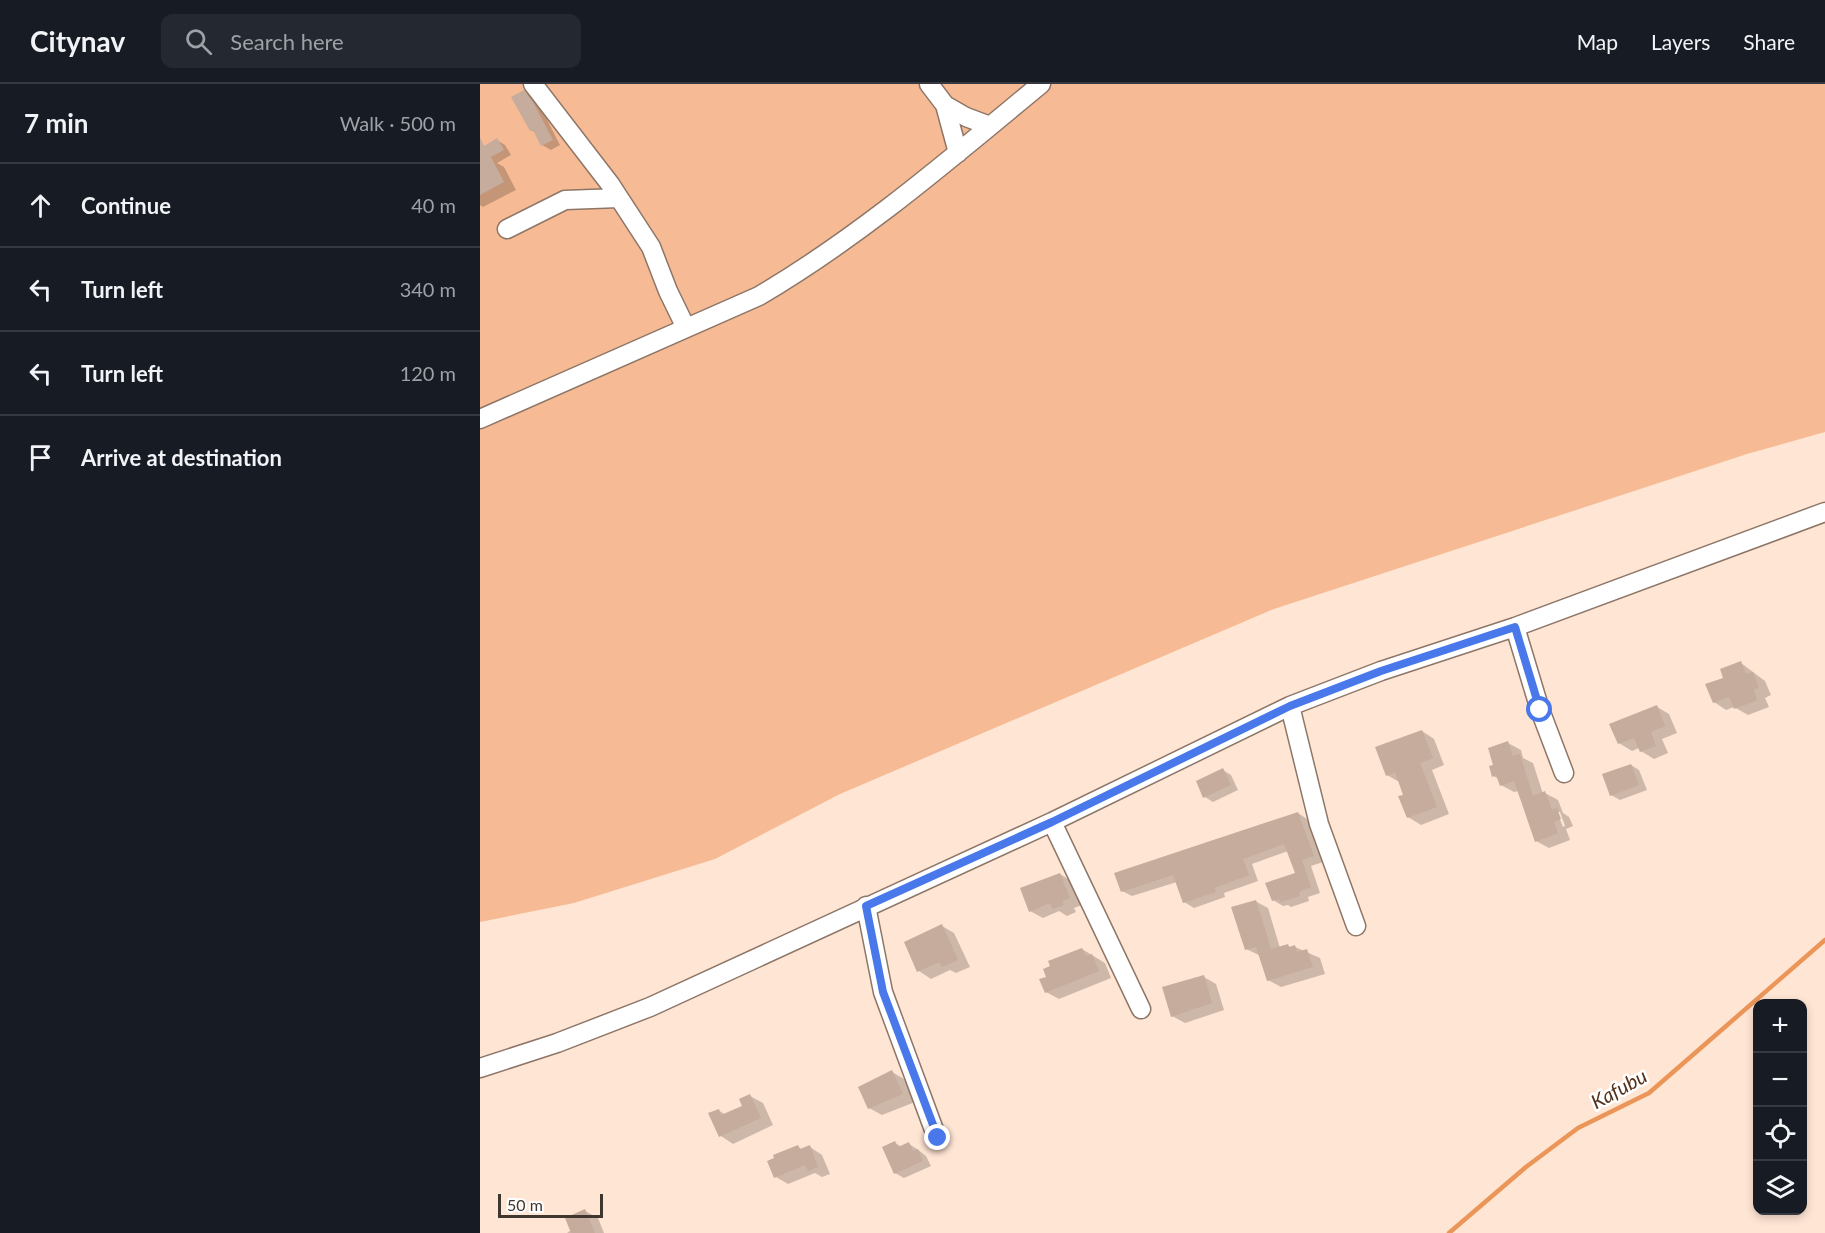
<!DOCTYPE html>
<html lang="en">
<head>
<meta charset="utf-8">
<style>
	:root { --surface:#171b24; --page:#242831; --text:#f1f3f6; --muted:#9ea1a6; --line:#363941 }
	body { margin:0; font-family:Lato,sans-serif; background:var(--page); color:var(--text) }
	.controls { position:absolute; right:18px; bottom:18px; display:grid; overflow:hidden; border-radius:12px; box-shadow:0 3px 9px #0003 }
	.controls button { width:54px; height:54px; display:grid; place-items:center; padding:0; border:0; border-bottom:2px solid var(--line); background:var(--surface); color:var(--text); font:30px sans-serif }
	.scale { position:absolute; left:18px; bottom:15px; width:105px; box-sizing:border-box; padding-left:6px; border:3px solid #403630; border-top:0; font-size:16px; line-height:21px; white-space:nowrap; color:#403630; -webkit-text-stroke:4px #fff; paint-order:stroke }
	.stop { position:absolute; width:18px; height:18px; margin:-14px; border:4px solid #4978ea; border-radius:50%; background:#fff }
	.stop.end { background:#4978ea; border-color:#fff; box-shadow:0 2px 6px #0008 }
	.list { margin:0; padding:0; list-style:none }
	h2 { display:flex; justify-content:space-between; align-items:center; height:78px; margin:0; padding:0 24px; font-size:26px }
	h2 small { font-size:20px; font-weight:400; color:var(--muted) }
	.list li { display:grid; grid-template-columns:39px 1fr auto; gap:18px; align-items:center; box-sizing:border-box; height:84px; padding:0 24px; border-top:2px solid var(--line) }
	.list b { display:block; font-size:22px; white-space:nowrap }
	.list em { font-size:20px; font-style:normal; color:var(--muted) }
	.icon { flex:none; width:33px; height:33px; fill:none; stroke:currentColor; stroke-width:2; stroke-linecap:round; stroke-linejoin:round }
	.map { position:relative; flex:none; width:1345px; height:1149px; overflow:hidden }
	header { display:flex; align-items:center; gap:36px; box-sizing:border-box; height:84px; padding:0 30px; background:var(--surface); border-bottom:2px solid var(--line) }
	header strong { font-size:28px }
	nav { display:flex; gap:33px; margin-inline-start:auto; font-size:21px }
	.search { width:420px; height:54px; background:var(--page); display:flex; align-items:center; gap:15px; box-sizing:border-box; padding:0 21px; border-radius:12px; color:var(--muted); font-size:22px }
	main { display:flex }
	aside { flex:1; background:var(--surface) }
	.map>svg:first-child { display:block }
</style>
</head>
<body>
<header>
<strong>Citynav</strong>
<div class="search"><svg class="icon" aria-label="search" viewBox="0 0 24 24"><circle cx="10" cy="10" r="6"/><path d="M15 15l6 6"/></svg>Search here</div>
<nav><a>Map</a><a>Layers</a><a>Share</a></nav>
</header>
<main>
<aside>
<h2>7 min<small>Walk · 500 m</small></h2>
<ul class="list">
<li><svg class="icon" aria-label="ahead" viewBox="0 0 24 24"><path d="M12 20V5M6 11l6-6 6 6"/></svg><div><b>Continue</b></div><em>40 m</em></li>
<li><svg class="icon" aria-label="left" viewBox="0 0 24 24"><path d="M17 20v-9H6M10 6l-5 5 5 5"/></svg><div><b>Turn left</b></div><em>340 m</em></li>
<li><svg class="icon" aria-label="left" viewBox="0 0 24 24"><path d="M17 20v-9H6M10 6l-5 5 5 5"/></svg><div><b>Turn left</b></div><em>120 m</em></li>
<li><svg class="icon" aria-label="arrive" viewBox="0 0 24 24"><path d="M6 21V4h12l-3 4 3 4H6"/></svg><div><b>Arrive at destination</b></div></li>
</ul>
</aside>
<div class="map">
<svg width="1345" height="1149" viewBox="0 0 1345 1149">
	<rect width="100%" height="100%" fill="#ffe5d4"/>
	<!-- green -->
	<path fill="#f6bb94" d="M0,0H1345V348L1267,370L794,525L360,710L235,775L94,819L0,838Z"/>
	<!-- shadow -->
	<path fill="#0003" fill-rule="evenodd" d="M44,8L52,13L61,24L80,61L71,66L62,61L56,49L51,46Z
		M17,56L25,61L31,71L17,79L24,83L36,106L3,123L0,121V66Z
		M1261,579L1285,597L1291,611L1285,614L1289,623L1268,631L1254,623L1246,626L1234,618L1245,595Z
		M1177,623L1189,630L1197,649L1182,655L1188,669L1174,675L1161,667L1159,664L1152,667L1139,659Z
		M942,647L954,655L964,681L952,686L969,730L941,741L928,733L925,711L921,699L907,691Z
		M1028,659L1041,666L1043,674L1053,679L1063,710L1065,709L1078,716L1083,729L1089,733L1093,742L1086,745L1090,756L1069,764L1056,757L1039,707L1034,708L1021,701L1019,695L1013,692L1015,682ZM1077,728H1080L1085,742L1083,743Z
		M1151,681L1159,686L1167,706L1140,716L1131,711Z
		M743,686L751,691L758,706L733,718L725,713Z
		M818,729L827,735L843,778L831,782L840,809L828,813L829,817L811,823L808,821L803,822L793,816L816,790L808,767L772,780L778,797L744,809L745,813L714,824L704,818L697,798L652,812L642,807Z
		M580,790L593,798L602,821L594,824L596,828L587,832L579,827L563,834L550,827Z
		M775,817L788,824L800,864L807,861L812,864L815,863L840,874L845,890L801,903L788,896L781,872L766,865Z
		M462,842L474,849L490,883L476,889L470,886L451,895L439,887L426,859Z
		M602,865L625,879L631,894L579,915L566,908L568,893Z
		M724,893L736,900L744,926L705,939L692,932Z
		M412,988L424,995L435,1018L402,1031L389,1024Z
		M270,1012L283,1019L293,1041L253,1060L241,1052L230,1030L238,1026L246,1031L264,1022Z
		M415,1059L422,1063L429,1060L437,1065L446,1072L451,1082L424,1094L415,1089Z
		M318,1063L323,1066L330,1063L342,1071L350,1090L342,1093L335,1089L308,1100L296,1093Z
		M105,1127L118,1134L124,1149H87L91,1146Z"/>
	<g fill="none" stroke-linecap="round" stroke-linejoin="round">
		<!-- stream -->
		<path stroke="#eb9558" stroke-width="4.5" d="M969,1149L1046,1083L1098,1044L1169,1009L1345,856"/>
	</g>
	<!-- building -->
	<path fill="#c5ac9c" d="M44,6L53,18L73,56L61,62L53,46L50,47L31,13Z
		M0,53L4,62L17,54L24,66L11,73L24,98L0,111Z
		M1261,577L1266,590L1273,588L1279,604L1274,606L1277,616L1254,625L1249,613L1233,619L1225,600L1243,594L1240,585Z
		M1177,621L1185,642L1171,648L1176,662L1160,668L1154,654L1138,660L1129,640Z
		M942,646L953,674L940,679L957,723L927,734L918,712L923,711L915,688L906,692L895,663Z
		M1028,657L1033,672L1040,670L1053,712L1065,707L1072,726L1077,724L1081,735L1074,738L1078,749L1055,758L1034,697L1020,702L1016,691L1012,693L1009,682L1013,681L1008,664Z
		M1151,680L1159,701L1130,712L1122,690Z
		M743,684L751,701L723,714L716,697Z
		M818,728L834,772L822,776L831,803L819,808L820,812L800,818L799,815L792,817L785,799L815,789L804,760L763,775L769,791L735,804L736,808L703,819L693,791L641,808L634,789Z
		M580,789L590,814L582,817L584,821L573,825L570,819L549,828L540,804Z
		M776,816L791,865L808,860L809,863L815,861L817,868L827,865L833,883L787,897L776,863L765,866L751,823Z
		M462,840L478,876L462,883L459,878L437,888L424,858Z
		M602,864L606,872L612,870L619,887L565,909L559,895L566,893L563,885L570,882L568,877Z
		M724,891L732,919L691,933L682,903Z
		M412,986L423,1010L388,1025L378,1003Z
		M270,1010L281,1034L239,1053L228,1029L239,1025L241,1031L262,1022L259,1015Z
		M415,1057L418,1063L429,1058L433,1067L438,1065L443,1077L414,1090L402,1063Z
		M318,1061L320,1065L330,1061L338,1083L328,1087L325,1081L294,1094L287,1077L294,1074L293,1071Z
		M105,1125L115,1149H91L85,1134Z"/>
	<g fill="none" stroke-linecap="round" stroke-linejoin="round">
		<defs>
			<path id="minor" d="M53,0L130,100L171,163L188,207L206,244
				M449,0L465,21L486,33L510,42
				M465,21L478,69
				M27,145L85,116L139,114
				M0,335L279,212C381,152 470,75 561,0
				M1035,543L1060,626L1084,689
				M810,622L839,740L876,842
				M572,738L661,925
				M386,822L403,908L457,1054
				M0,984L77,959L170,923L572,738L810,622L901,587L1035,543L1345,428"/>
		</defs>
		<!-- minor casing -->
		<use href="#minor" stroke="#8d7667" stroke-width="21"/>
		<!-- minor -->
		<use href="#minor" stroke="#fff" stroke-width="18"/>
	</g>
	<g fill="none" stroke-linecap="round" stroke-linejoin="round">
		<!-- route -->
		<path stroke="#4978ea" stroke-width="8" d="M458,1054L403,908L386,822L572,738L810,622L901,587L1035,543L1060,626"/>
	</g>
	<g text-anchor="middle" stroke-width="5" stroke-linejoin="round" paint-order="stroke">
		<!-- water labels -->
		<g font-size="20" font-style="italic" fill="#543118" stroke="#fff">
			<text transform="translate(1139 1005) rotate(-29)" y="7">Kafubu</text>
		</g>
	</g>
</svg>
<div class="controls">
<button>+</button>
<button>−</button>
<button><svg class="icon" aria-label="locate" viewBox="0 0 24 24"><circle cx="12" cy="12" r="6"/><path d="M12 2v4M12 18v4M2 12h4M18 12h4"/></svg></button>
<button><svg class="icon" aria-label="layers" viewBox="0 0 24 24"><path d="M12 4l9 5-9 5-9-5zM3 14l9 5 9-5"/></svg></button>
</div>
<div class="scale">50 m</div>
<div class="stop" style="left:1060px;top:626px"></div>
<div class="stop end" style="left:458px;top:1054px"></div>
</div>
</main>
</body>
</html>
